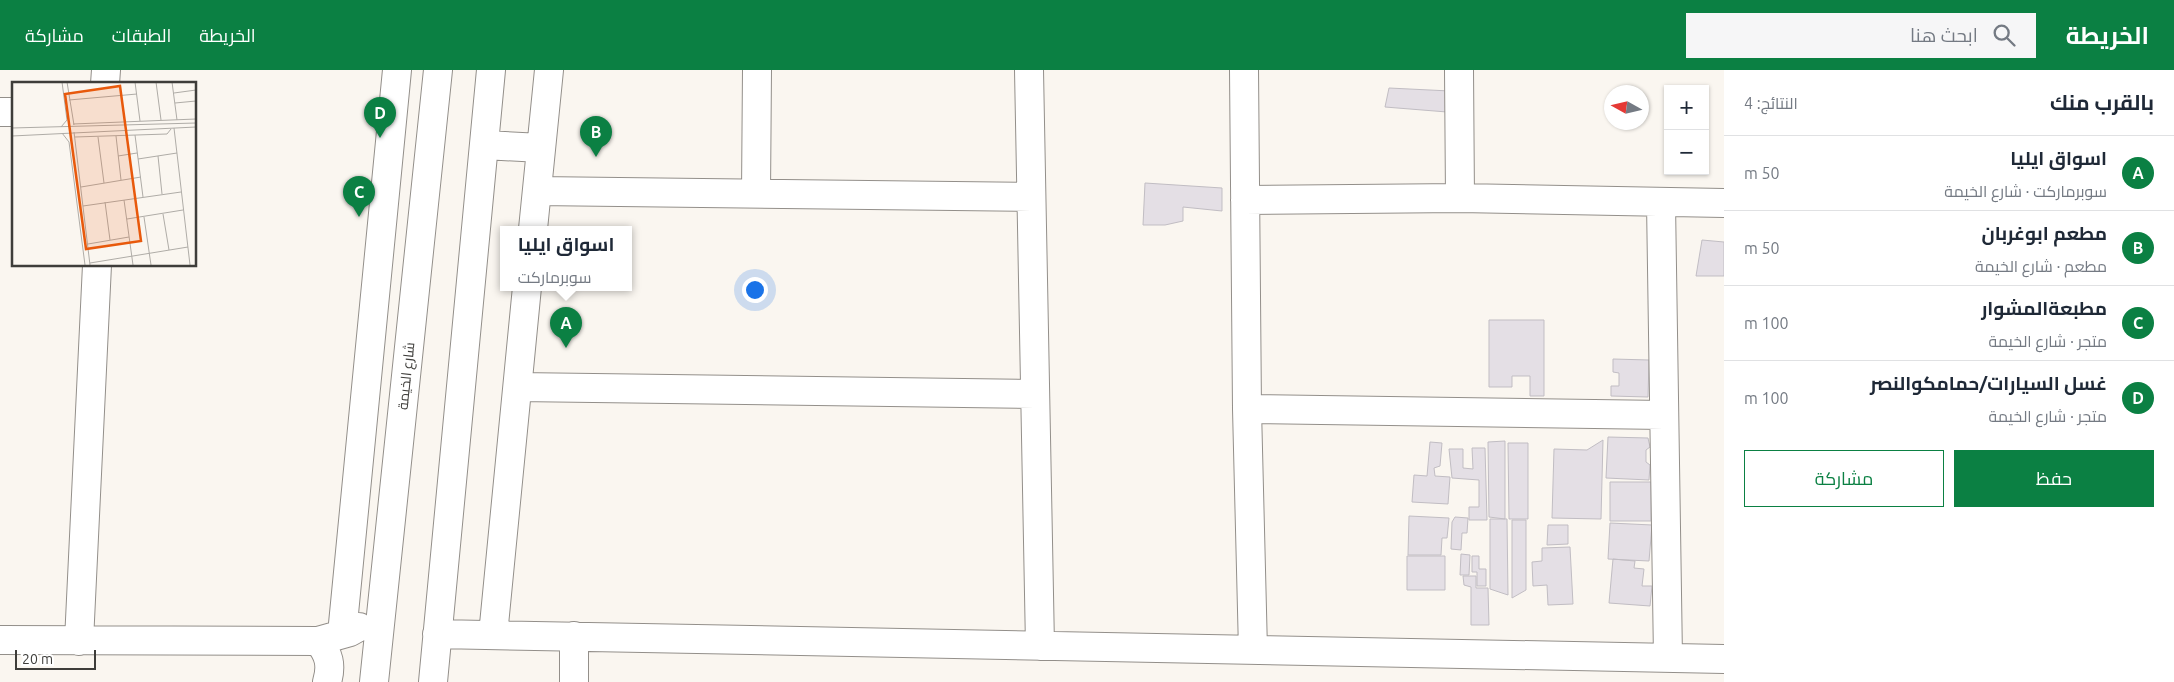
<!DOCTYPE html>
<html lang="ar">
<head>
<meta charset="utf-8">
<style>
	:root { --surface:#fff; --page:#f6f6f7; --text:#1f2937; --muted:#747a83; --line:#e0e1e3; --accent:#0b8043 }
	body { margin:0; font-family:Ubuntu,Cairo,sans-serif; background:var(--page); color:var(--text); direction:rtl }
	.controls { position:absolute; right:15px; top:15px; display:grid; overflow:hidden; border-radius:0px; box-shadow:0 1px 4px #0004 }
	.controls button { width:45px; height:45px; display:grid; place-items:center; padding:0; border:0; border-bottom:1px solid var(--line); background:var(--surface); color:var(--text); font:25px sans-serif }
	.compass { position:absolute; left:1604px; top:15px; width:45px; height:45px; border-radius:50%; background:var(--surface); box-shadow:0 1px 4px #0004; rotate:278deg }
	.scale { position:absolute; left:15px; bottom:12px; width:81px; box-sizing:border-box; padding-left:5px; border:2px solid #3e3d3a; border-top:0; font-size:14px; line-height:18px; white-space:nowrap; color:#3e3d3a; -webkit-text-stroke:4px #fff; paint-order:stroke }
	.you { position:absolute; left:754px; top:219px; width:18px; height:18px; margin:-12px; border:4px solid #fff; border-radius:50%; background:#1a73e8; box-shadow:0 0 0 8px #1a73e833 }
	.badge { display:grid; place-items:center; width:32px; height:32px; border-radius:50%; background:var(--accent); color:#fff; font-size:16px; font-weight:700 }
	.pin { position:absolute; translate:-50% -41px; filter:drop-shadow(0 1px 2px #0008) }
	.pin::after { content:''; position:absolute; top:26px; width:18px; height:15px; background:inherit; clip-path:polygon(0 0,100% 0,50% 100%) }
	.popup { position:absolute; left:500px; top:156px; width:132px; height:65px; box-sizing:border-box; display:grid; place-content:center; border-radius:0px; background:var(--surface); filter:drop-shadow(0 1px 4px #0005); font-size:16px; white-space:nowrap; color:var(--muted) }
	.popup b { font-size:19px; color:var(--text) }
	.popup::after { content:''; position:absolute; left:50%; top:100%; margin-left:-10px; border:10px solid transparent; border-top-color:var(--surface) }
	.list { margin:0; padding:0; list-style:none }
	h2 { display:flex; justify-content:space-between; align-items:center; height:65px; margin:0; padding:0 20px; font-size:21px }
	h2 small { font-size:16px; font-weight:400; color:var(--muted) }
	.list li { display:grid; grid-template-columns:32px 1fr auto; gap:15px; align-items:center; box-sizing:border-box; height:75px; padding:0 20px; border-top:1px solid var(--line) }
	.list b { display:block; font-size:19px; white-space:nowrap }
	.list p { margin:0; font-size:16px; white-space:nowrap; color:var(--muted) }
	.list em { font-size:16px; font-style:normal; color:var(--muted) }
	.actions { display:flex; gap:10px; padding:15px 20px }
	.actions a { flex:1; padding:11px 0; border:1px solid var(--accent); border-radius:0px; text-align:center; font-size:18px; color:var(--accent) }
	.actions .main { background:var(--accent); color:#fff }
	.icon { flex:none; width:28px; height:28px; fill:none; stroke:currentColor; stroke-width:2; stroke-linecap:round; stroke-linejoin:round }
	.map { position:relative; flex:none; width:1724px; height:612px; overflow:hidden; direction:ltr }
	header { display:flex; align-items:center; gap:30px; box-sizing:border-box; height:70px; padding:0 25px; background:var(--accent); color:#fff }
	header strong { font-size:24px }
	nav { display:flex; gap:28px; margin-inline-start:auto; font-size:18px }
	.search { width:350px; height:45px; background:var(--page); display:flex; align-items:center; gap:12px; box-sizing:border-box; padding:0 18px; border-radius:0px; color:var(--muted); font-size:19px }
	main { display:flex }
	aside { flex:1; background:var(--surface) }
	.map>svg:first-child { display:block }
</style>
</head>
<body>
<header>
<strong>الخريطة</strong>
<div class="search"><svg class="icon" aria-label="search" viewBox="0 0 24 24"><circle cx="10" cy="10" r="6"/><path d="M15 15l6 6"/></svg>ابحث هنا</div>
<nav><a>الخريطة</a><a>الطبقات</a><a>مشاركة</a></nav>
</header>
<main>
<aside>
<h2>بالقرب منك<small>النتائج: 4</small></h2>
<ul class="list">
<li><span class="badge">A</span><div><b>اسواق ايليا</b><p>سوبرماركت · شارع الخيمة</p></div><em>50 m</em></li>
<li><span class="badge">B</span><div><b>مطعم ابوغربان</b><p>مطعم · شارع الخيمة</p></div><em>50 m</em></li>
<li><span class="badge">C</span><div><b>مطبعةالمشوار</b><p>متجر · شارع الخيمة</p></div><em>100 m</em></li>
<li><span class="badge">D</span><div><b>غسل السيارات/حمامكوالنصر</b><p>متجر · شارع الخيمة</p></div><em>100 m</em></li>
</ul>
<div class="actions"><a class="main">حفظ</a><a>مشاركة</a></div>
</aside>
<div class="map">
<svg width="1724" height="612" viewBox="0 0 1724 612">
	<rect width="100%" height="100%" fill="#faf6f0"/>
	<!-- building -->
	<path fill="#e4dfe5" stroke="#c1bdc3" d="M1389,18L1450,21L1447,42L1385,37Z
		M1145,113L1222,118V141L1183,137V151L1165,155H1143Z
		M1702,170L1724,172V206H1696Z
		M1489,250H1544V326H1530V306H1512V317H1489Z
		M1613,289L1649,290L1648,327L1611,326V316H1619V303L1613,302Z
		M1608,367L1648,368L1650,377L1646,380V392L1650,395L1649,410L1606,408Z
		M1603,370L1601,449L1552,448L1554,379L1587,380Z
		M1505,371V449L1489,447L1488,372Z
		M1430,372L1442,373L1440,396L1434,398L1435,406L1450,407L1448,434L1412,432L1414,405L1427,406Z
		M1508,373H1528V449H1509Z
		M1472,378H1485L1487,450H1469V437H1479V410L1452,408L1449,379H1463V398L1473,399Z
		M1610,412H1651V451H1610Z
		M1409,446L1449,448L1447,468H1442L1441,485H1408Z
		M1455,447L1468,448L1467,463H1462L1461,480L1451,479L1452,452Z
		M1490,449H1507L1508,525L1490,519Z
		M1512,450H1526V520L1512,528Z
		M1610,453L1652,455L1649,491L1608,489Z
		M1548,455H1568V474L1547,475Z
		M1570,477L1573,534L1548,535L1547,515L1533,516L1532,492L1542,491V478Z
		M1461,484L1470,485L1469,505H1460Z
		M1407,486H1445V520H1407Z
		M1472,486H1479V499H1486V516H1477V502H1472Z
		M1613,489L1635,491L1634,498L1644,499L1642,516H1652L1650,536L1609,533Z
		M1463,506H1476V518H1488L1489,555H1471V517L1464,515Z"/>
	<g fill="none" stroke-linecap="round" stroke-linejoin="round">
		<defs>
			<path id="minor" d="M1029,0L1040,576
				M1244,0L1247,339L1253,580
				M1459,0L1460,128
				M105,14L106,0
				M0,42H14
				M484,75L541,78
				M537,121L1031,127
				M756,123L757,0
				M1245,130L1460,128L1724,133
				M1661,133L1668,588
				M533,159L549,0
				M518,317L1035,324
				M1247,339L1664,345
				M342,564L397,0
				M437,564L1724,589
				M493,565L527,217
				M574,566V612
				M0,570L318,571L350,562L359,557
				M79,571L97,195
				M318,571C329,584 332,595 327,612
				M374,612L438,0
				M433,612L491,0"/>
		</defs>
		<!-- minor casing -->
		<use href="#minor" stroke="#938f8a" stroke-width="30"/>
		<!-- minor -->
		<use href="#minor" stroke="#fff" stroke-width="28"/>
	</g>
	<g text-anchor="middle" stroke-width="4" stroke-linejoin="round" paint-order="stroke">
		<!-- street labels -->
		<g font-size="14" fill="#3e3d3a" stroke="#fff">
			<text transform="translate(406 306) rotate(-84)" y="5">شارع الخيمة</text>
		</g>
	</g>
	<!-- overview -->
	<g transform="translate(12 12)">
		<rect width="184" height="184" fill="#faf6f0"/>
		<path fill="none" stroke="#afaca7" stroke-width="1" d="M55,0L62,43M123,0L128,39M144,0L149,38M160,0L165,38M162,11L184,8M57,18L125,12M163,21L184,19M61,42L184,37M49,45L55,38L50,0M0,46L184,41M162,46L178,183M62,50L78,183M50,51L57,60L73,183M123,53L131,115M0,54L184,45M104,54L109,98M63,55L155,52L159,47M86,55L92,101M106,74L125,71M146,74L150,112M126,77L165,71M69,105L129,95M112,118L121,183M93,120L98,158M71,124L169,110M151,132L157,168M132,135L139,183M115,137L171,128M76,162L117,155M78,181L176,165"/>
		<path fill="#e8590c" fill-opacity="0.15" stroke="#e8590c" stroke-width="2.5" d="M108,4L129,159L74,167L53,12Z"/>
		<rect width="184" height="184" fill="none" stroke="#3e3d3a" stroke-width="2.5"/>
	</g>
</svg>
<div class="controls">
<button>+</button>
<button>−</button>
</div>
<svg class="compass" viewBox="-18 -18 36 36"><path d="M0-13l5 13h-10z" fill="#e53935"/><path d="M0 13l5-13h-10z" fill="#747a83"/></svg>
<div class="scale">20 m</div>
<div class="you"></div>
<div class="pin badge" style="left:566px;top:278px">A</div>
<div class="popup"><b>اسواق ايليا</b>سوبرماركت</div>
<div class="pin badge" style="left:596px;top:87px">B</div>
<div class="pin badge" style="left:359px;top:147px">C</div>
<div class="pin badge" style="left:380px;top:68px">D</div>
</div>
</main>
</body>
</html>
